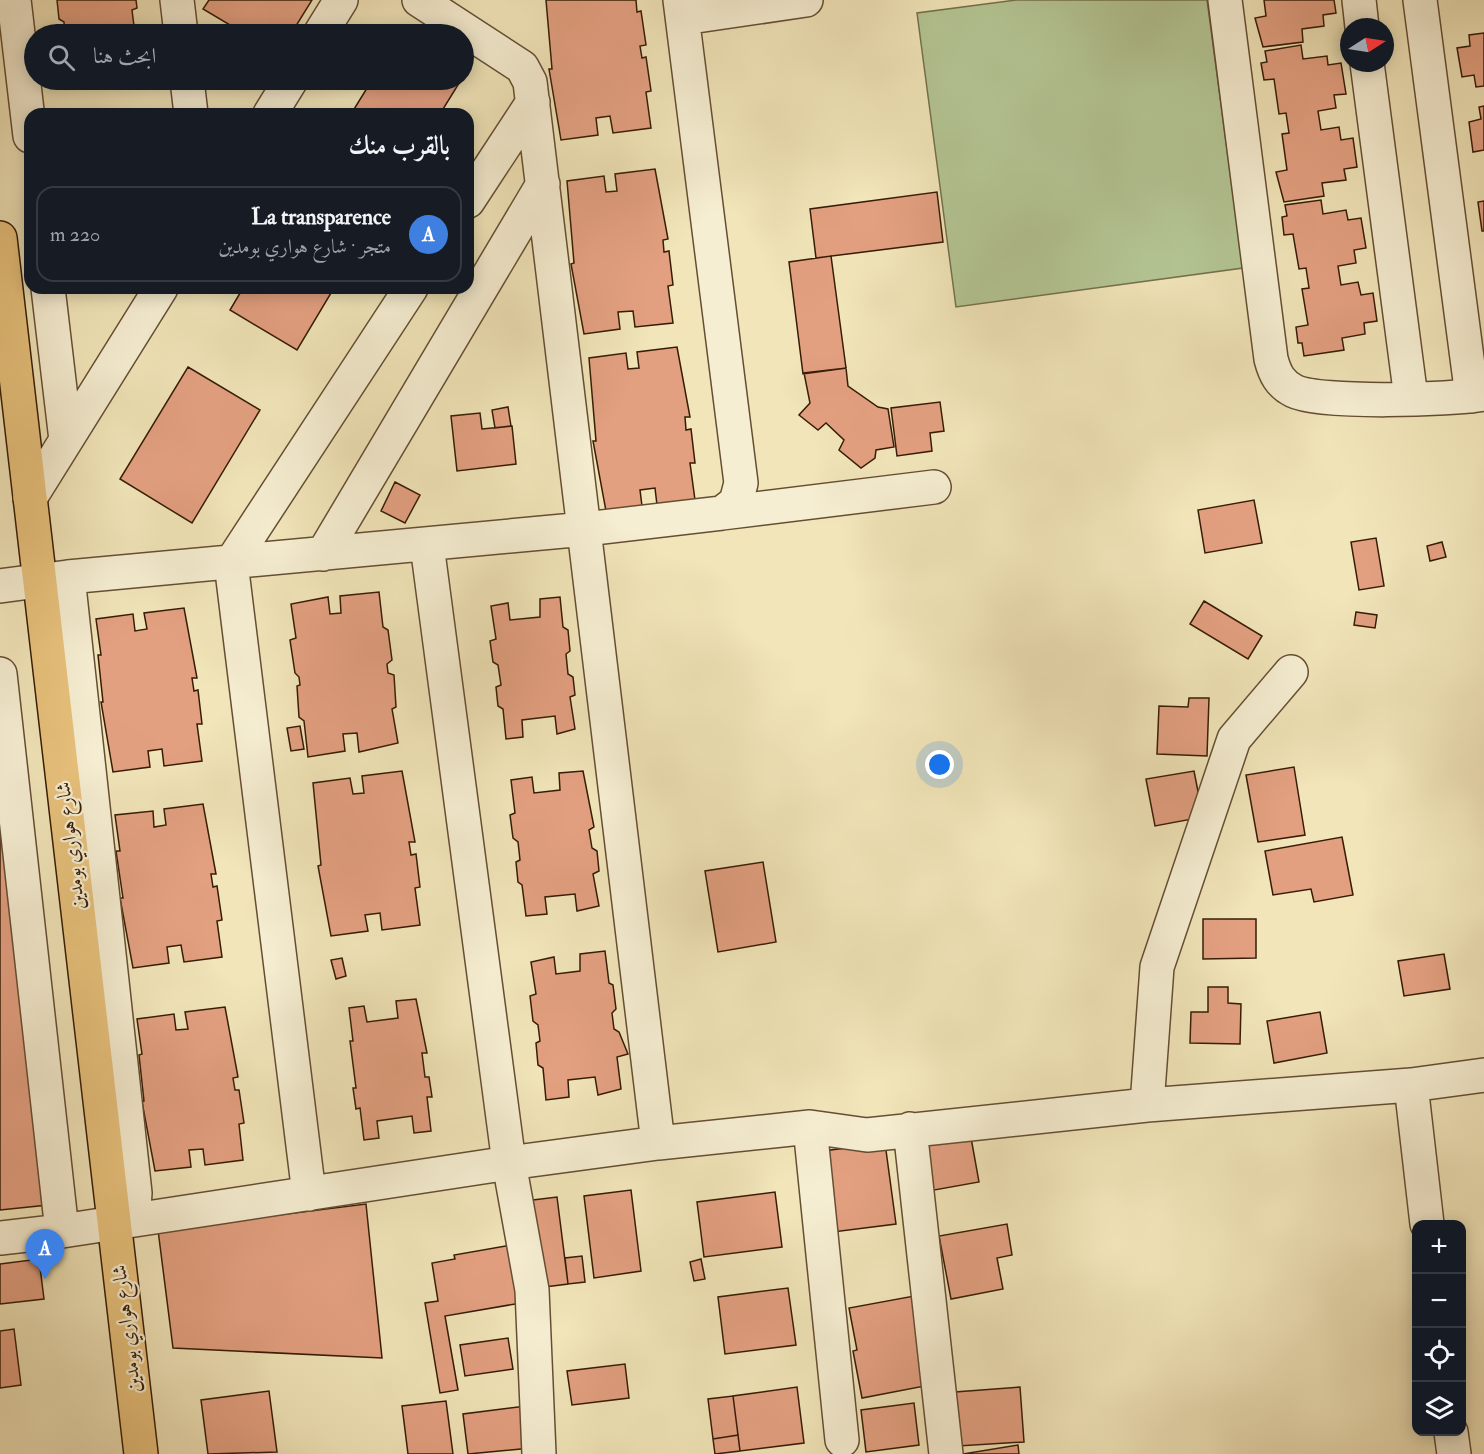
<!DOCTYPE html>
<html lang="ar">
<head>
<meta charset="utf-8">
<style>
	:root { --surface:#171b24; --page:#242831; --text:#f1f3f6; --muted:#9ea1a6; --line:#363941; --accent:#db2777 }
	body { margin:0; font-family:"IM FELL Double Pica",Amiri,serif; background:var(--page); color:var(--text); direction:rtl }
	.controls { position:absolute; right:18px; bottom:18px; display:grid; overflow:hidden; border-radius:12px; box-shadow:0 3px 15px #0003 }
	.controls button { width:54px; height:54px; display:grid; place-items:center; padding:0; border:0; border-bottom:2px solid var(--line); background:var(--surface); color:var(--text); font:30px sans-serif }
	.compass { position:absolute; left:1340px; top:18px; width:54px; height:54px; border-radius:50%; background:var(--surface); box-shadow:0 3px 15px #0003; rotate:78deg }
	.you { position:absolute; left:940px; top:765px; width:21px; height:21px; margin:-15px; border:4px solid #fff; border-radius:50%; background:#1a73e8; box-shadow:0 0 0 9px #1a73e833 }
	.badge { display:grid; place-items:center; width:39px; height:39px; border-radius:50%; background:var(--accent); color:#fff; font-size:20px; font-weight:700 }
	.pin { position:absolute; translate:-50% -50px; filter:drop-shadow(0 2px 3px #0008) }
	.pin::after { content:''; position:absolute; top:32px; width:21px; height:18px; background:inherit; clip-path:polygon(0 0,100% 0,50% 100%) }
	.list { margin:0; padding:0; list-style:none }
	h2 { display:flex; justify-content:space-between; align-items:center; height:78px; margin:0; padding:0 24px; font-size:26px }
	h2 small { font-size:20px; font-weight:400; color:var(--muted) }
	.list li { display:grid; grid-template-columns:39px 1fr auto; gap:18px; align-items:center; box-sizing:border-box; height:96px; margin:0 12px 12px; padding:0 12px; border:2px solid var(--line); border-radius:18px }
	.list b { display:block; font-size:22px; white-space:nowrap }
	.list p { margin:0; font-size:20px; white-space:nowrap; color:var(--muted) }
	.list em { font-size:20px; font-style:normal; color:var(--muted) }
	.icon { flex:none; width:33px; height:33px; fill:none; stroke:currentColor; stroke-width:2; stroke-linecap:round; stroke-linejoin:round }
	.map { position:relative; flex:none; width:1484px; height:1454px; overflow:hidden; direction:ltr }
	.search { position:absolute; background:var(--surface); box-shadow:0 3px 15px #0003; left:24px; top:24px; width:450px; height:66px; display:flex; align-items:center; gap:15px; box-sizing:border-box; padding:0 21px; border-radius:33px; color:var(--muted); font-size:22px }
	.panel { position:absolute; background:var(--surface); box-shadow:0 3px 15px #0003; left:24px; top:108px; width:450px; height:186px; border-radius:18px; direction:rtl }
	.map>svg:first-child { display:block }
</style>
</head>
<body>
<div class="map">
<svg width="1484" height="1454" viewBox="0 0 1484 1454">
	<rect width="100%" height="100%" fill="#f1e5b9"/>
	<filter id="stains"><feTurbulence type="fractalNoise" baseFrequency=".00333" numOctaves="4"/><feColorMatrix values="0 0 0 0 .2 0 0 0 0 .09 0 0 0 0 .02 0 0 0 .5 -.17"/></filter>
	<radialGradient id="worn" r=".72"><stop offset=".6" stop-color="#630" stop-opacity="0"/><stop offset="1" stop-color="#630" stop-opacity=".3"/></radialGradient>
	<!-- green -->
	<path fill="#b4c694" stroke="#75714d" stroke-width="1.5" d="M1016,0H1207L1243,268L956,307L917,13Z"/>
	<!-- building -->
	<path fill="#e3a081" stroke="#361c06" stroke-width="1.5" d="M57,0H136L137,8L132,10L135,34H116V29L65,34L64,22L59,19Z
		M209,0H312L291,34H245L203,9Z
		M546,0H636L637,12L641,11L646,45L640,46L642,58L646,57L651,91L646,92L651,128L613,133L610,116L596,118L598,135L561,140L549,69H552Z
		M1264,0H1334L1336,13L1323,15L1324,26L1302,29L1303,42L1263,47L1255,18L1266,16Z
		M1484,33V86L1476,87L1474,75L1462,77L1457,48L1470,46L1469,35Z
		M1301,45L1303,59L1327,56L1328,65L1341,63L1346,94L1334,95L1336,108L1318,111L1321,130L1339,127L1341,140L1353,138L1357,167L1344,169L1346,180L1322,183L1324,196L1284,202L1276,172L1287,170L1282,134L1289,133L1286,113L1279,114L1274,79L1264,80L1261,63L1267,62L1265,51Z
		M372,80H461L440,114H351Z
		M1484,106V150L1473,152L1469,122L1481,119L1479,107Z
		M655,169L668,239L663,240L664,252L669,251L673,285L668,286L673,323L635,327L633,311L618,312L620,329L584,334L571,264L574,263L567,181L604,176L606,192L617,191L615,174Z
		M937,192L943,242L816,258L810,209Z
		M1321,200L1323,214L1346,210L1348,220L1361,218L1366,248L1354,250L1356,263L1338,266L1341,285L1358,282L1361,295L1373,293L1377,321L1364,323L1365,334L1342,338L1344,350L1304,356L1302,343H1298L1296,327L1308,325L1302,289L1309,288L1306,268L1299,269L1293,234L1284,235L1282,217L1287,216L1285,205Z
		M1484,201V231H1482L1478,202Z
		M831,256L846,368L803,374L789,262Z
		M243,288H334L297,350L230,310Z
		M677,347L690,417H685L686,430L691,429L695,463H690L695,500L657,505L655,488L640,490L642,506L606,511L593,441H596L589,358L626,353L628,369L639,368L637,352Z
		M188,367L260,410L192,523L120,479Z
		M846,368L848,386L878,407L888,409L894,447L876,450L875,458L861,468L839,450L844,440L826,423L818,430L799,415L810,403L804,373Z
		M940,402L944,431L930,433L932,451L897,456L891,408Z
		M508,407L511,426L495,428L492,410Z
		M480,413L482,429L512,426L516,464L457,471L451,416Z
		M395,482L420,495L405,523L381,511Z
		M1254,500L1262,543L1205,553L1198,510Z
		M1376,538L1384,586L1359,590L1351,542Z
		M1442,542L1446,557L1430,561L1427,546Z
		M379,592L383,627L388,630L392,660L387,664L388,673L394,675L396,707L392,709L398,743L359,752L357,733L343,734L345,751L308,757L304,721L299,717L297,686L300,685L299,677L295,673L290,640L296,638L291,604L328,597L330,614L341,613L340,596Z
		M560,597L563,627L568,630L570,651L566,654L568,674L573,677L575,695L570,697L575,729L557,734L555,716L522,720L523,737L506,739L503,709L498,706L496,687L501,685L498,665L493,662L490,641L496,639L491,606L508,603L510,620L540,617V599Z
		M1204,601L1262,636L1248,659L1190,624Z
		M184,608L197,678H192L194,691L198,690L202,724H197L202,761L164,766L162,749L148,751L150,767L113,772L101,702H103L98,655H101L96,619L133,614L135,631L147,629L144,613Z
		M1356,612L1377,615L1375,628L1354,625Z
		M1189,698H1209L1207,756L1157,754L1159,706L1188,707Z
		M300,726L304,749L291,751L287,728Z
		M1294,767L1305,835L1258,842L1246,775Z
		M402,771L415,842H409L411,855L416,854L420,887L415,888L420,925L382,930L380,913L365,915L368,931L331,936L318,866L321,865L313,783L350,778L353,794L364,793L362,776Z
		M583,771L594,827L589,830L592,848L597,851L599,871L593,874L599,906L577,911L575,894L545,897L547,914L526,916L522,885L518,882L516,862L520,860L518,842L513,838L510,815L515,813L511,780L532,777L534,793L560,790L559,773Z
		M1194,771L1203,817L1155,826L1146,779Z
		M203,804L216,874H211L213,887L217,886L222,920L217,921L222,957L184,962L181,945L167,947L169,963L133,968L120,898H123L116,851H120L115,815L153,811L154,827L166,825L164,809Z
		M0,823L48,1205L0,1210Z
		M1342,837L1353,895L1314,902L1311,889L1273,895L1265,851Z
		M763,862L776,942L718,952L705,871Z
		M1203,919H1256V958L1203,959Z
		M605,951L609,983L613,985L616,1009L612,1013L614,1029L619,1032L628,1054L617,1057L621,1089L598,1095L595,1077L568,1080L569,1097L546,1100L543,1068L538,1065L536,1043L540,1041L538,1025L533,1021L530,996L536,994L531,962L554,957L556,974L580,971V954Z
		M1444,954L1450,989L1404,996L1398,961Z
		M342,958L346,976L336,979L331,960Z
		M1208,987H1228V1003L1241,1004L1240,1044L1190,1043L1191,1012H1208Z
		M416,999L427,1053H422L425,1077H429L432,1097H427L431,1131L414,1133L412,1116L377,1121L379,1138L364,1140L360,1108L356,1109L353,1088H356L350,1041H353L349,1008L364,1006L367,1022L398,1018L396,1001Z
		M225,1007L238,1077L233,1078L235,1090H239L244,1123L239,1124L243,1160L205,1165L203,1149L189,1150L191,1167L155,1171L142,1102L144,1101L139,1055L142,1054L137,1019L174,1014L176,1030L188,1029L185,1012Z
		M1320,1012L1327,1053L1274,1063L1267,1021Z
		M970,1132L979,1182L929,1191L920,1141Z
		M885,1143L896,1224L833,1232L823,1151Z
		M631,1190L641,1271L594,1278L584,1196Z
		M775,1192L782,1247L704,1257L697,1202Z
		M557,1197L568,1284L537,1288L525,1201Z
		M366,1204L382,1358L173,1348L158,1230Z
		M1007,1224L1012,1255L997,1258L1003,1289L951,1299L939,1236Z
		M511,1245L521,1303L445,1316L458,1390L440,1393L425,1303L438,1301L432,1263L455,1259L454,1255Z
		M582,1256L585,1282L568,1284L565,1258Z
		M39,1259L44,1299L0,1304V1264Z
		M701,1259L705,1279L694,1281L690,1262Z
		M788,1288L796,1345L725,1354L718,1297Z
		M914,1296L930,1385L862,1398L853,1351L857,1350L849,1308Z
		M14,1329L21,1385L0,1388V1331Z
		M508,1338L513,1369L465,1376L460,1345Z
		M625,1364L629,1398L572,1405L567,1371Z
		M797,1387L804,1443L740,1451L733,1396Z
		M1020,1387L1024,1442L958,1446L955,1392Z
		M269,1391L277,1452L208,1454L201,1400Z
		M733,1396L738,1435L713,1439L708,1399Z
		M446,1401L453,1454H408L402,1406Z
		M914,1403L919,1445L866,1452L861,1410Z
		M526,1406L531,1448L468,1454L463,1414Z
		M738,1435L740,1451L715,1454L713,1439Z
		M1018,1445L1019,1454H963Z"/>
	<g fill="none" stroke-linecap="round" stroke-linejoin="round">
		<defs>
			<path id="minor" d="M14,0L30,136
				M177,0L181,34
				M419,0L522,67L530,82L658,1143
				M1225,0L1271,359C1275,374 1280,384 1294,391C1320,404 1452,400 1484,394
				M1359,0L1362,27
				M1420,0L1472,396
				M683,18L806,0
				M320,34L341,0
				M1367,63L1411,398
				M187,80L191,114
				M270,114L291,80
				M468,201L533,102
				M48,288L66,440
				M30,498L161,288
				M722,513L934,487
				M427,545L509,1163L532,1290L539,1454
				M323,554L543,184
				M68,577L135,1193L133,1220
				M0,586L68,577L585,529L722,513L736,502L741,483L680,0
				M0,674L62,1231
				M1411,1085L1427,1224
				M1147,1105L1157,967L1234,739L1291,672
				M810,1127L842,1440
				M910,1129L946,1454
				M309,1194L231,563L411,288
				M0,1238L62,1231L509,1163L658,1143L810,1127L867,1135L1147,1105L1411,1085L1484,1075
				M1451,1432L1454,1454"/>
			<path id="major" d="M0,238L141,1454"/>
		</defs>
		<!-- minor casing -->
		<use href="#minor" stroke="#654e33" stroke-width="36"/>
		<!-- major casing -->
		<use href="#major" stroke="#361c06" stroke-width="36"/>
		<!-- minor -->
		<use href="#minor" stroke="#f6eed2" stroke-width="33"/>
		<!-- major -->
		<use href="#major" stroke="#e8c27c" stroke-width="33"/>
	</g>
	<g text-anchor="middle" stroke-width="4.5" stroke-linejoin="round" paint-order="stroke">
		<!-- street labels -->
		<g font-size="20" fill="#361c06" stroke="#f6eed2">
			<text transform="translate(70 846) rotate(-97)" y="7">شارع هواري بومدين</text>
			<text transform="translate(126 1329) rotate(-97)" y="7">شارع هواري بومدين</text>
		</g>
	</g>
	<rect width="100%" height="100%" filter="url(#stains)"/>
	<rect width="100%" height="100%" fill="url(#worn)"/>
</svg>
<div class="controls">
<button>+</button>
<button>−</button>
<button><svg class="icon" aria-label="locate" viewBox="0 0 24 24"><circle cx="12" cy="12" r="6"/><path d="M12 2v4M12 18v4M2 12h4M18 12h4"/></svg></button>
<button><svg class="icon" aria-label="layers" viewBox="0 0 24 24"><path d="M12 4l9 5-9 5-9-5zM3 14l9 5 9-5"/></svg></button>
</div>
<svg class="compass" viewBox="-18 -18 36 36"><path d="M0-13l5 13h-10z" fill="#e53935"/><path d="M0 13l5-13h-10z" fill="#9ea1a6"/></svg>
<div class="you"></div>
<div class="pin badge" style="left:45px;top:1279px;background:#3f7fe0">A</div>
<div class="search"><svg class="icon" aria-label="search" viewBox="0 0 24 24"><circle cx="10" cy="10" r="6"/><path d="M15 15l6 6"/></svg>ابحث هنا</div>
<section class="panel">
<h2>بالقرب منك<small></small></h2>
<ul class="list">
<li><span class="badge" style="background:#3f7fe0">A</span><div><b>La transparence</b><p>متجر · شارع هواري بومدين</p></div><em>220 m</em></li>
</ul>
</section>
</div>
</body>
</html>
